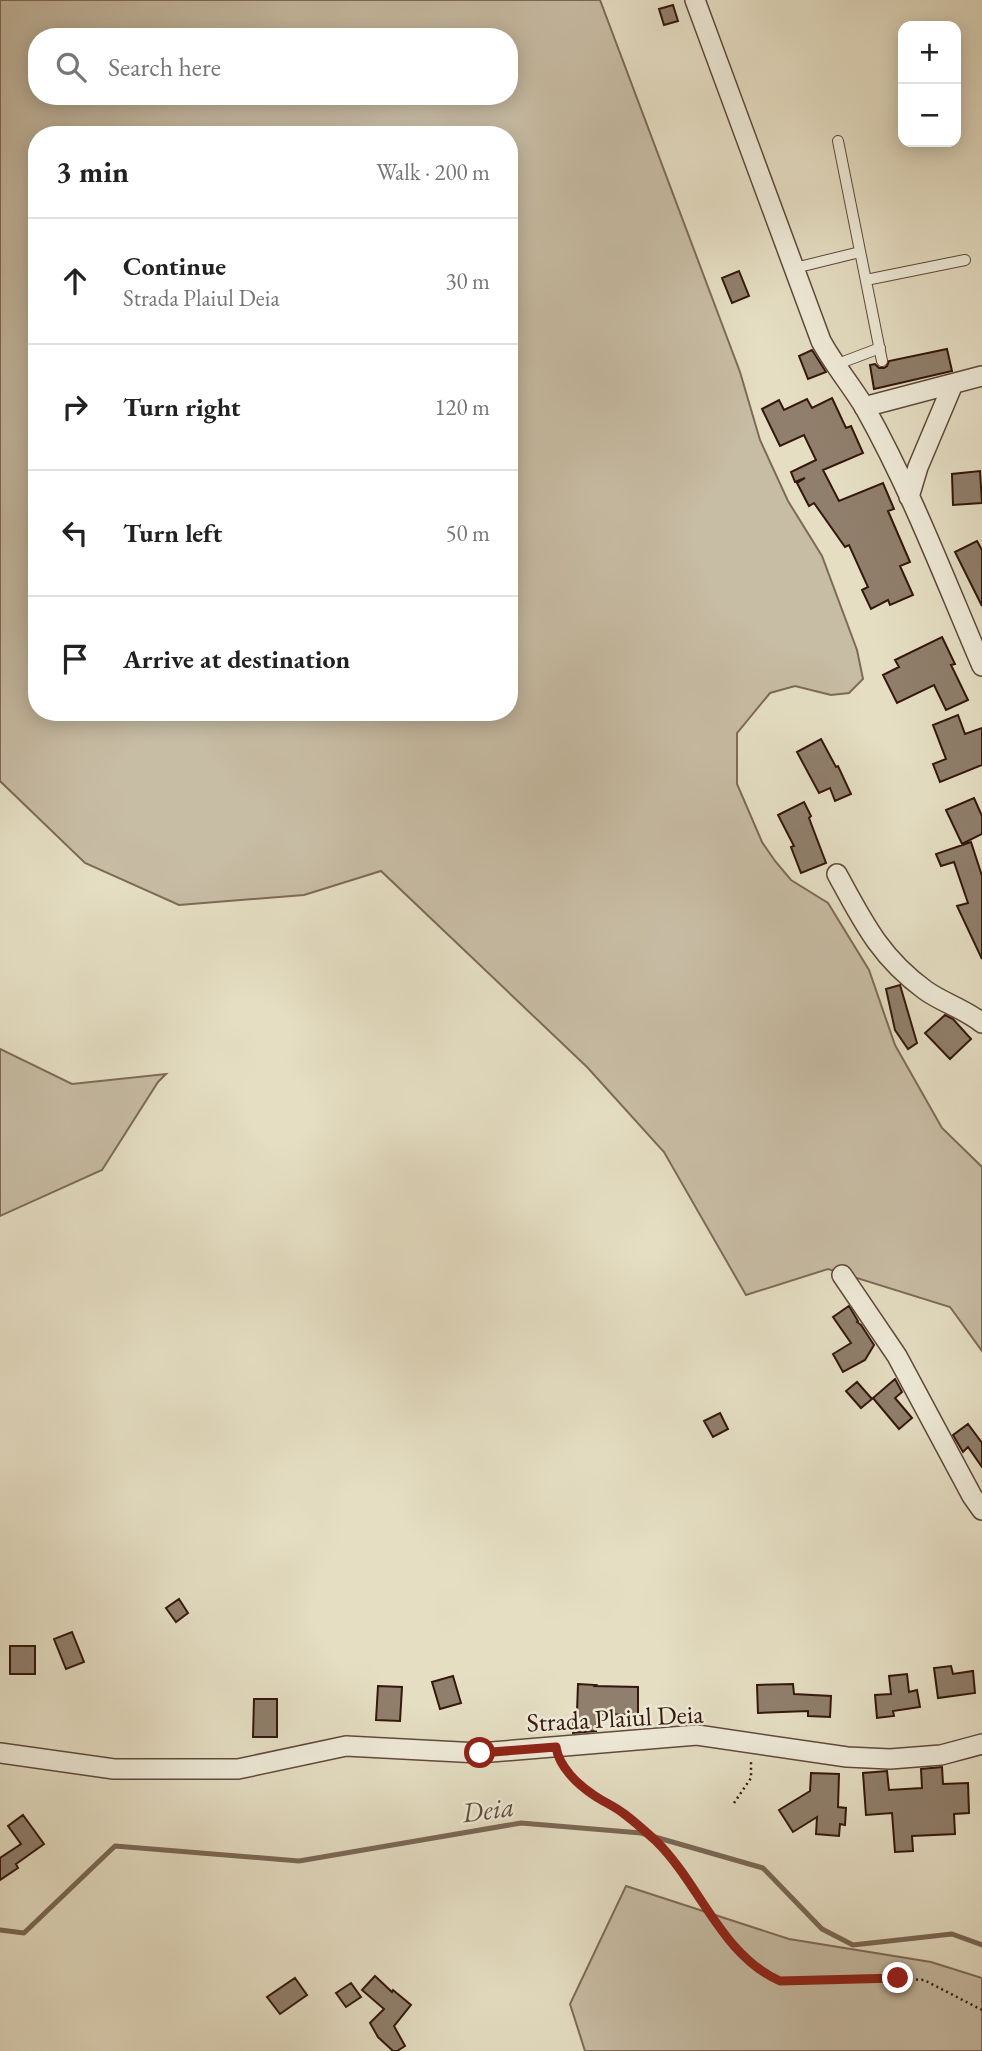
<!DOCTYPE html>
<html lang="en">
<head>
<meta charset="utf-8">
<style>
	:root { --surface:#fff; --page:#f6f6f6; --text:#222; --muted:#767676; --line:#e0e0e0 }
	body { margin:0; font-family:"EB Garamond",serif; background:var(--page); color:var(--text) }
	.controls { position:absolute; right:21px; top:21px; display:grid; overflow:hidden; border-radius:14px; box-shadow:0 4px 18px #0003 }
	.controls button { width:63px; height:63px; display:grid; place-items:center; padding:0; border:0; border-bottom:2px solid var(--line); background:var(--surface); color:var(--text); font:35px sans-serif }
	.stop { position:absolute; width:21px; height:21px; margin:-16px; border:5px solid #8f2418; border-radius:50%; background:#fff }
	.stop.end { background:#8f2418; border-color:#fff; box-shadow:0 2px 7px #0008 }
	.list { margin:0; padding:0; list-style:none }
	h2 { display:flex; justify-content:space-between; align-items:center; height:91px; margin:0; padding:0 28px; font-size:30px }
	h2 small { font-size:23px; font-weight:400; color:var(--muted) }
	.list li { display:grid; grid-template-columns:46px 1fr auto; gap:21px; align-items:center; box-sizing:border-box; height:126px; padding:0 28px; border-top:2px solid var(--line) }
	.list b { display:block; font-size:26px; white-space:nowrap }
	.list p { margin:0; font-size:23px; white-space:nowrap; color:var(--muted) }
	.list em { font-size:23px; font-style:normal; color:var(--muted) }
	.icon { flex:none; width:38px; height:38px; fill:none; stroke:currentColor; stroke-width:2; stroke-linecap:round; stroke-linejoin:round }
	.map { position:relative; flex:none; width:982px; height:2051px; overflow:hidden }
	.search { position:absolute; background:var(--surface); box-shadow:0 4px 18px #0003; left:28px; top:28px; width:490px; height:77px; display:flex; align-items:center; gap:18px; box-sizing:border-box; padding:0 24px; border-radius:28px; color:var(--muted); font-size:26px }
	.panel { position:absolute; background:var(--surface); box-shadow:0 4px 18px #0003; left:28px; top:126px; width:490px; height:595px; border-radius:28px }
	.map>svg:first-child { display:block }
</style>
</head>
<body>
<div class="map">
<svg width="982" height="2051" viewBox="0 0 982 2051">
	<rect width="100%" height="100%" fill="#e5dec3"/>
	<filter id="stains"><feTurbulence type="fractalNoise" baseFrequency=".00286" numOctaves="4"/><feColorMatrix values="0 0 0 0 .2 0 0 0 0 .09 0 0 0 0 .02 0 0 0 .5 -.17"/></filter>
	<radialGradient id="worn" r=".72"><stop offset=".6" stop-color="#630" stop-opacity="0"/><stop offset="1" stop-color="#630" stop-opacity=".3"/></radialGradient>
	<!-- green -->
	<path fill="#c7bca4" stroke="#7e6a58" stroke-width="2" fill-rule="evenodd" d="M0,0H600L740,372L760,440L788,501L822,556L857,650L863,679L849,693L831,695L795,686L770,693L737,733V784L762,842L775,861L791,880L828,903L869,970L895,1045L942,1128L982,1167V1351L950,1307L828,1269L746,1295L664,1152L587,1067L381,871L304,895L179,905L85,863L0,781ZM37,37H509V96H37ZM37,135H509V712H37Z
		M0,1049L72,1084L166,1074L158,1082L102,1170L0,1216Z
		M626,1886L789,1939L931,1962L982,1978V2051H585L570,2004Z"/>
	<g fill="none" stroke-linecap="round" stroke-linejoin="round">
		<!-- stream -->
		<path stroke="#7a6755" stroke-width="5" d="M0,1930L24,1933L115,1846L299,1861L521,1823L641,1833L763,1868L822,1929L853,1945L952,1934L982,1945"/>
	</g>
	<!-- building -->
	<path fill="#907f6c" stroke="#34180d" stroke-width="2" d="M673,5L678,21L664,25L659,9Z
		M739,271L749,296L732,303L722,278Z
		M947,349L952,371L874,389L870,365L875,364L879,368H884L887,366L889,361Z
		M812,350L826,372L808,379L799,356Z
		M832,398L846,428L851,426L863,453L823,470L839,501L883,483L894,509L888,511L910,562L900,566L913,595L890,605L888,600L871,609L862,590L868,587L849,545L845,547L814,503L809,506L797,483L805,478L795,482L791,472L816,460L804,435L780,446L762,409L779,400L784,410L807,399L812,408Z
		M980,471L982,503L953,505L952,474Z
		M977,541L982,550V606L955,552Z
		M942,637L955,664L951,665L968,700L946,710L934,685L897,703L883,675L899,667L895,660Z
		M958,715L965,734L982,728V765L940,782L933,764L946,759L933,725Z
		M821,739L836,767L838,766L851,794L835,801L830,788L819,793L797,752Z
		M974,798L982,816V834L962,844L946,810Z
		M804,802L811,816L809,818L826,863L801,873L791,847L794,846L778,815Z
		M971,842L982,876V959L957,906L968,903L954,862L941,866L936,854Z
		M900,985L917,1043L908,1049L895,1030L886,989Z
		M945,1015L953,1019L971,1039L950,1059L925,1033Z
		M849,1306L858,1321L857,1322L861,1325L874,1345L865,1360L843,1372L833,1354L851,1343L833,1317Z
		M895,1379L902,1392L895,1398L912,1418L899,1429L873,1398Z
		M857,1382L872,1399L861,1408L846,1391Z
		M720,1413L728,1429L713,1437L704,1421Z
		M968,1424L982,1443V1467L968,1447L963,1452L953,1435Z
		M179,1599L188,1613L176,1622L166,1608Z
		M72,1632L84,1662L66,1669L54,1639Z
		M10,1646H35V1674H10Z
		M951,1666L953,1674L973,1671L975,1693L938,1698L934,1668Z
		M907,1674L909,1692L917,1690L920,1707L893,1711L894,1716L877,1718L875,1695L891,1694L889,1676Z
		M453,1676L461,1703L440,1709L432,1682Z
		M578,1684L596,1685L595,1686L638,1687V1715L596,1714V1731L573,1733V1712H577Z
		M793,1684L794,1694L831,1696L830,1717L808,1716V1711L758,1713L757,1685Z
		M378,1686L402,1687L400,1721L376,1720Z
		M254,1699H277V1737H253Z
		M942,1767L943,1784L968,1783L969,1813L954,1814L955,1834L912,1836L913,1851L895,1852L892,1813L866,1815L863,1773L887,1771L889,1790L922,1788L921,1769Z
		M811,1773L839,1774L838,1807L846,1808L845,1825L840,1824L839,1836L816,1834L817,1817L793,1832L779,1810L810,1791Z
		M23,1815L44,1844L16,1864L18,1868L0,1880V1858L21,1844L8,1826Z
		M375,1976L392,1992L393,1990L411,2005L394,2026L405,2046L397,2051H393L378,2037L370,2023L384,2009L362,1990Z
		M295,1978L307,1995L280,2014L267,1997Z
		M351,1983L361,1997L346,2007L336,1993Z"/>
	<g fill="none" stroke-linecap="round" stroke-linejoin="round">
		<defs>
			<path id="lane" d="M838,141L882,361
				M795,268L860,252
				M866,280L965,260
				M835,365L880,348"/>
			<path id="street" d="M695,0L821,341C834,365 851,385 865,408C911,490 945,580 982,666
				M864,407L982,376
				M909,497L918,467L953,384
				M837,874C863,922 880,957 925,990C943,1003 965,1009 982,1023
				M842,1275L897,1356L972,1496L982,1510
				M0,1753L114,1769H238L346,1746L479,1753L697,1735L847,1757L890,1759L941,1755L982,1744"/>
		</defs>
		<!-- lane casing -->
		<use href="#lane" stroke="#604a3a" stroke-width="12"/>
		<!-- street casing -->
		<use href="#street" stroke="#604a3a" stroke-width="22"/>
		<!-- path -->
		<path stroke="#34180d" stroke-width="2.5" stroke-dasharray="2 3.5" stroke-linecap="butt" d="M563,1766L594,1796L620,1811L659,1844L676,1864L717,1923L750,1963L763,1973L780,1981H801L866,1977L924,1980L982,2010
			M734,1803L751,1778V1762"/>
		<!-- lane -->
		<use href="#lane" stroke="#eeead8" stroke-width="10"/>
		<!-- street -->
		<use href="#street" stroke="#eeead8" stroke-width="19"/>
	</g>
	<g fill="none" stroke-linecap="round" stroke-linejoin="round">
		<!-- route -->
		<path stroke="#8f2418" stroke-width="9" d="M480,1753L556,1747C559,1767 578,1785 595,1796C604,1802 614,1806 623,1813C634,1821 645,1831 656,1841C700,1884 721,1955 780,1981L898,1978"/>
	</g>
	<g text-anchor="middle" stroke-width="5" stroke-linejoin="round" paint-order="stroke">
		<!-- street labels -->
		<g font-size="26" fill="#34180d" stroke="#eeead8">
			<text transform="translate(615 1718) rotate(-3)" y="9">Strada Plaiul Deia</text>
		</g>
		<!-- water labels -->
		<g font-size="28" font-style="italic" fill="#634c3d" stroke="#eeead8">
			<text transform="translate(488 1809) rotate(-8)" y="10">Deia</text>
		</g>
	</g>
	<rect width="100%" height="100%" filter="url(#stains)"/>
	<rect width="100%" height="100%" fill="url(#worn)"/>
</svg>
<div class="controls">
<button>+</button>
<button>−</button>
</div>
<div class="stop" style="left:480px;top:1753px"></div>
<div class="stop end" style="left:898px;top:1978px"></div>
<div class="search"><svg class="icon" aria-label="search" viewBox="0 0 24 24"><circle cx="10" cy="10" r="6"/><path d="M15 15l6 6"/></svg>Search here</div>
<section class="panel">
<h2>3 min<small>Walk · 200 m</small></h2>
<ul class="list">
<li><svg class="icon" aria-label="ahead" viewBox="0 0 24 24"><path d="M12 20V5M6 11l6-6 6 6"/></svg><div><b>Continue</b><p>Strada Plaiul Deia</p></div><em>30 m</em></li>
<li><svg class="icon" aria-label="right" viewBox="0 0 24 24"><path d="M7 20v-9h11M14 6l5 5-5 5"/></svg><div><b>Turn right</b></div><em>120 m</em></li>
<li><svg class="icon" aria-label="left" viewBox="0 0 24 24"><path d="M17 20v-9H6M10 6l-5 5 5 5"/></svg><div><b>Turn left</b></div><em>50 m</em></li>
<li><svg class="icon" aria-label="arrive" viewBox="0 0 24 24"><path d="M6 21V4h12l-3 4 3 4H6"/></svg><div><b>Arrive at destination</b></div></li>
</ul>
</section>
</div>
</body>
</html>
